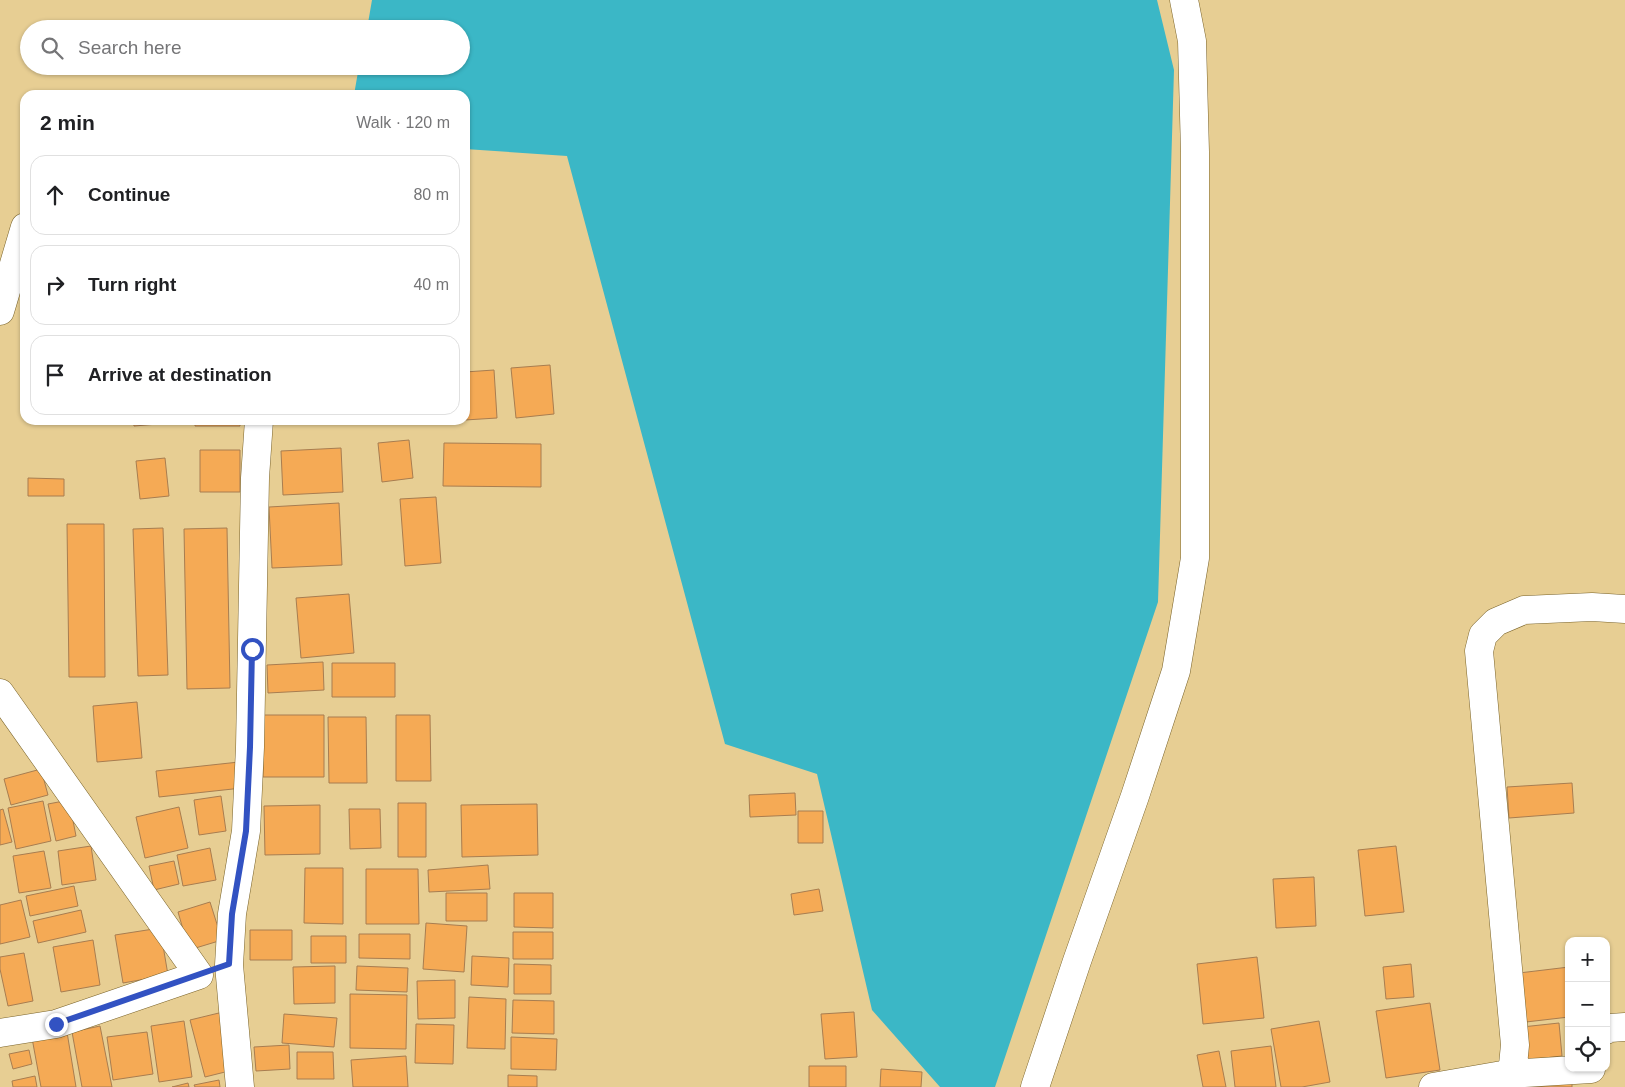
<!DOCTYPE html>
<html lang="en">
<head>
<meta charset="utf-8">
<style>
	:root { --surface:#fff; --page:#f2f2f2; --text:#202124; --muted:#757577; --line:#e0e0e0 }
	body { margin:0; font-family:Arial,sans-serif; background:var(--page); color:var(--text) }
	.controls { position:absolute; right:15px; bottom:15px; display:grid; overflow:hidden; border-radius:10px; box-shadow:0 1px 4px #0004 }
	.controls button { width:45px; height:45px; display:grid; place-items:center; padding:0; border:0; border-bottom:1px solid var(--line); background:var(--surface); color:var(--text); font:25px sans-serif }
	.stop { position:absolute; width:15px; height:15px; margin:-11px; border:4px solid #3252c2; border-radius:50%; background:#fff }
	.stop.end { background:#3252c2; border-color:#fff; box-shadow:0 1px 5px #0008 }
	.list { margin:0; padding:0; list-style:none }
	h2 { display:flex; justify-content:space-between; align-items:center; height:65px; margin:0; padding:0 20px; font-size:21px }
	h2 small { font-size:16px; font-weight:400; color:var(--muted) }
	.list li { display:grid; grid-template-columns:32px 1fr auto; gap:15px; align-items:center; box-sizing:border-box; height:80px; margin:0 10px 10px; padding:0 10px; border:1px solid var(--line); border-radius:15px }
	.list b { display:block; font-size:19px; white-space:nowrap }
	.list em { font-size:16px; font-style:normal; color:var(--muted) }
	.icon { flex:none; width:28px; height:28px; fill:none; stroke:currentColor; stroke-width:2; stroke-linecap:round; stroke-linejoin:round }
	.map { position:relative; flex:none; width:1625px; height:1087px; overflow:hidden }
	.search { position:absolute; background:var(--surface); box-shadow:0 1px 4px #0004; left:20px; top:20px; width:450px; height:55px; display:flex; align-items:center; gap:12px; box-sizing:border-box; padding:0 18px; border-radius:28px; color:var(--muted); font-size:19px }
	.panel { position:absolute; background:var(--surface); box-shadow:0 1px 4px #0004; left:20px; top:90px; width:450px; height:335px; border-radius:15px }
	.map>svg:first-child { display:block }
</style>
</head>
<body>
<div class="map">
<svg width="1625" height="1087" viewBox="0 0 1625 1087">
	<rect width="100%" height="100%" fill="#e7ce93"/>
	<!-- water -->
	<path fill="#3bb7c6" d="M372,0H1157L1174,70L1158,602L995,1087H940L872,1010L817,774L725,744L567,156L465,149V95H354L359,66H461V29H367Z"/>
	<!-- building -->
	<path fill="#f5aa55" stroke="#a87d50" d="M550,365L554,414L516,418L511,368Z
		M494,370L497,418L465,420V372Z
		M55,420H90V422L55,424Z
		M133,420H158V424L134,426Z
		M195,420H240V426H195Z
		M409,440L413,478L382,482L378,443Z
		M444,443L541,444V487L443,486Z
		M341,448L343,492L283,495L281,451Z
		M200,450H240V492H200Z
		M165,458L169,496L140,499L136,461Z
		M28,478L64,479V496H28Z
		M436,497L441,563L405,566L400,499Z
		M339,503L342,565L272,568L269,507Z
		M67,524H104L105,677H69Z
		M163,528L168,675L138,676L133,529Z
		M227,528L230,688L187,689L184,529Z
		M349,594L354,653L301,658L296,598Z
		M323,662L324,690L268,693L267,665Z
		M332,663H395V697H332Z
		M137,702L142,758L97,762L93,706Z
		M263,715H324V777H263Z
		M396,715H430L431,781H396Z
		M328,717H366L367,783H329Z
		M239,762L242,788L159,797L156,771Z
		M41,769L48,795L11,805L4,779Z
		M1572,783L1574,813L1509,818L1507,787Z
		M795,793L796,815L750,817L749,795Z
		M221,796L226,831L199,835L194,800Z
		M69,800L76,836L56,841L48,804Z
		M43,801L51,841L16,849L8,808Z
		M398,803H426V857H398Z
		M537,804L538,855L462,857L461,805Z
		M320,805V854L265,855L264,806Z
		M179,807L188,848L145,858L136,817Z
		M3,809L12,842L0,845V810Z
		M349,809H380L381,848L350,849Z
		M798,811H823V843H798Z
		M91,846L96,880L62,885L58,851Z
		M1396,846L1404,912L1365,916L1358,850Z
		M210,848L216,880L183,886L177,855Z
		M44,851L51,888L19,893L13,856Z
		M174,861L179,884L154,890L149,866Z
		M488,865L490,889L429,892L428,870Z
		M305,868H343V924L304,923Z
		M366,869H418L419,924H366Z
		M1314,877L1316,926L1276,928L1273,879Z
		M74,886L78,906L30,916L26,896Z
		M819,889L823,911L794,915L791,894Z
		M446,893H487V921H446Z
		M514,893H553V928L514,927Z
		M21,900L30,937L0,944V905Z
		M210,902L222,940L189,950L178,912Z
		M81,910L86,932L38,943L33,921Z
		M426,923L467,926L464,972L423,969Z
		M160,928L168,975L123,983L115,935Z
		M250,930H292V960H250Z
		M513,932H553V959H513Z
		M359,934H410V959L359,958Z
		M311,936H346V963H311Z
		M93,940L100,985L61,992L53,947Z
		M24,953L33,1001L8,1006L0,969V957Z
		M472,956L509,958L508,987L471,985Z
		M1257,957L1264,1018L1203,1024L1197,964Z
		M514,964L551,965V994H514Z
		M1411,964L1414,997L1386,999L1383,967Z
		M335,966V1003L294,1004L293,967Z
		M357,966L408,968L407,992L356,990Z
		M1569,967V1017L1526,1022L1519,973Z
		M455,980V1018L418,1019L417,981Z
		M350,994L407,995L406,1049L350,1048Z
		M469,997L506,999L505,1049L467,1048Z
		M513,1000L554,1001V1034L512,1033Z
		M1430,1003L1440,1070L1386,1078L1376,1011Z
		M223,1012L237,1069L205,1077L190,1020Z
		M854,1012L857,1057L825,1059L821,1014Z
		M284,1014L337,1018L334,1047L282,1043Z
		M184,1021L192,1077L159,1082L151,1026Z
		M1319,1021L1330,1082L1302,1087H1281L1271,1029Z
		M1559,1023L1562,1056L1526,1060L1522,1027Z
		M416,1024L454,1025L453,1064L415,1063Z
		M100,1026L112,1087H82L72,1032Z
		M67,1032L76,1087H41L32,1038Z
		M147,1032L153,1074L113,1080L107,1037Z
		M511,1037L557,1039L556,1070L511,1069Z
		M289,1045L290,1069L256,1071L254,1047Z
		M1271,1046L1276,1087H1235L1231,1051Z
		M29,1050L32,1064L13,1069L9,1054Z
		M1219,1051L1226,1087H1203L1197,1055Z
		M297,1052H333L334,1079H297Z
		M406,1056L408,1087H353L351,1060Z
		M809,1066H846V1087H809Z
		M881,1069L922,1072L921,1087H880Z
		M508,1075L537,1076V1087H508Z
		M35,1076L37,1087H13L12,1081Z
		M219,1080L220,1087H195L194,1085Z
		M1572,1082V1087H1534Z
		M188,1083L189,1087H172Z"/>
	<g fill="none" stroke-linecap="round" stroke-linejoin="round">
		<defs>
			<path id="street" d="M0,311L25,227
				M0,693L199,975L56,1024L0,1033
				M1606,1030L1610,1028L1625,1027
				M1508,1074L1591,1069
				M240,1087L229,965L232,914L246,831L250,747L255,478L259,420
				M1035,1087L1077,961L1135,796L1176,671L1195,558V152L1192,41L1184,0
				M1433,1087L1508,1074L1513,1065L1515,1045L1479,651L1483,635L1496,622L1524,610L1592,607L1625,609"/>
		</defs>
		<!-- street casing -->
		<use href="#street" stroke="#7a6329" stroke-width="29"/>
		<!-- street -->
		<use href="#street" stroke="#fff" stroke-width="28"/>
	</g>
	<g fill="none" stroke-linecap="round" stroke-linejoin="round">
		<!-- route -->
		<path stroke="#3252c2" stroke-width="6" d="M56,1024L229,964L232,914L246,831L250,747L252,649"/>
	</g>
</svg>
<div class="controls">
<button>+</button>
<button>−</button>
<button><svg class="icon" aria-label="locate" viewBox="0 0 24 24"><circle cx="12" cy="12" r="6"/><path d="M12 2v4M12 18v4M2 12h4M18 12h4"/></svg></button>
</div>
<div class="stop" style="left:252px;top:649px"></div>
<div class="stop end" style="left:56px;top:1024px"></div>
<div class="search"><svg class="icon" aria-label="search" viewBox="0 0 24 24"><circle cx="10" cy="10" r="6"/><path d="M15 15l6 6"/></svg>Search here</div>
<section class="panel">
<h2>2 min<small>Walk · 120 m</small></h2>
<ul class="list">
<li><svg class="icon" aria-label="ahead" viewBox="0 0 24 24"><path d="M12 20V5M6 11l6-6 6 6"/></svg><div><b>Continue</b></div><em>80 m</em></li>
<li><svg class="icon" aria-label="right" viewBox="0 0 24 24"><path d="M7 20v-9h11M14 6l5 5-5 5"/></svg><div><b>Turn right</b></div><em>40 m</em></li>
<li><svg class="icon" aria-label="arrive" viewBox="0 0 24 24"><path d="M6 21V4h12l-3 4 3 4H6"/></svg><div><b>Arrive at destination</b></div></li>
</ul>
</section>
</div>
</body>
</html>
